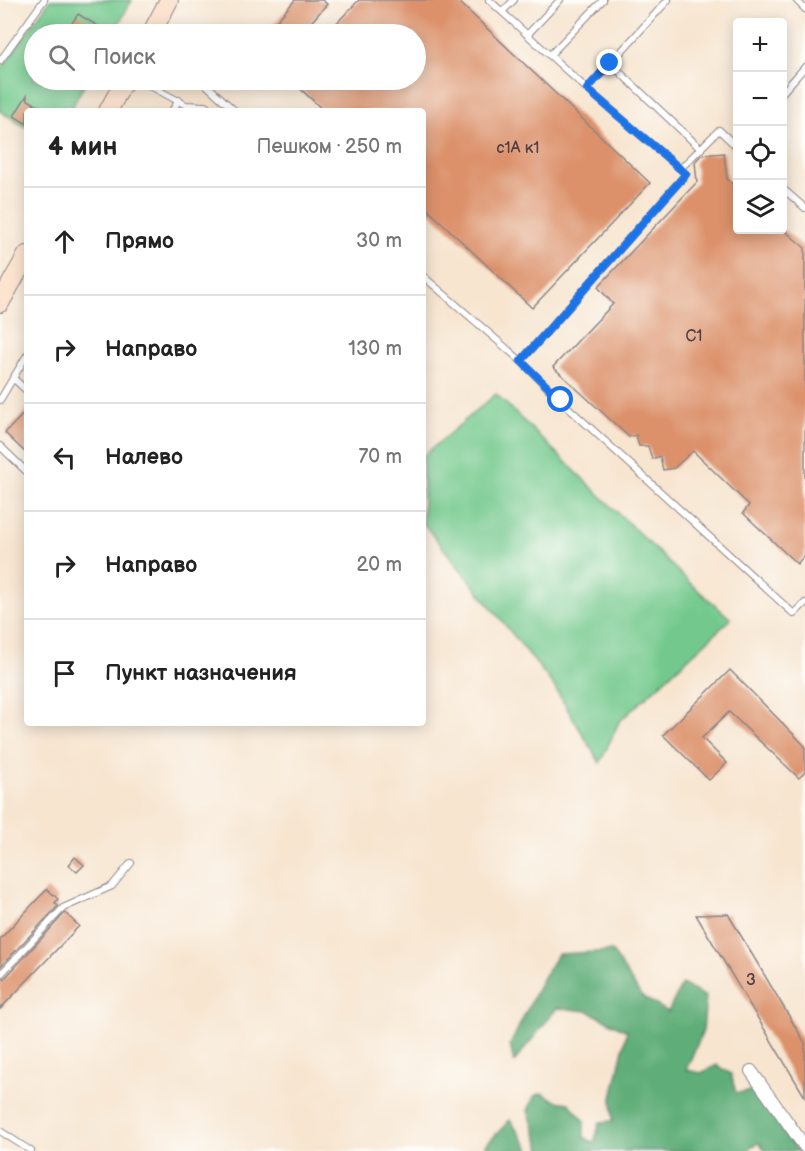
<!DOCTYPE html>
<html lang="ru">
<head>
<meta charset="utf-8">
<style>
	:root { --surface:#fff; --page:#f6f6f6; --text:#222; --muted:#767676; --line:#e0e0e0 }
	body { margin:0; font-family:"Balsamiq Sans",sans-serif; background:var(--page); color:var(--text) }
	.controls { position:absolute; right:18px; top:18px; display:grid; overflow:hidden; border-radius:6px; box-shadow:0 3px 15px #0003 }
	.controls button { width:54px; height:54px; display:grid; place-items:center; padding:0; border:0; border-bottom:2px solid var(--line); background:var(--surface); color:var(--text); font:30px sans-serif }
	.stop { position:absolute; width:18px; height:18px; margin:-14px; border:4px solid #1a73e8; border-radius:50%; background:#fff }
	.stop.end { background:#1a73e8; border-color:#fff; box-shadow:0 2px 6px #0008 }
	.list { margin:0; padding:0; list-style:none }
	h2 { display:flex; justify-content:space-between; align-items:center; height:78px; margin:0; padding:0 24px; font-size:26px }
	h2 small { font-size:20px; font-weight:400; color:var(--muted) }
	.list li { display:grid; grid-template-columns:39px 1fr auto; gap:18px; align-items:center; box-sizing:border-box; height:108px; padding:0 24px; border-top:2px solid var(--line) }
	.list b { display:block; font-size:22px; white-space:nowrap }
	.list em { font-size:20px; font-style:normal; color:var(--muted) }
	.icon { flex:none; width:33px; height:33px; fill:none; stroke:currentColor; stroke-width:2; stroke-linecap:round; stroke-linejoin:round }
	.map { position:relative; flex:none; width:805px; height:1151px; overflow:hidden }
	.search { position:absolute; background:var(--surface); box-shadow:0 3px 15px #0003; left:24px; top:24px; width:402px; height:66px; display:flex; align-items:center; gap:15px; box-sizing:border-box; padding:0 21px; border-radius:33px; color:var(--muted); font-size:22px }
	.panel { position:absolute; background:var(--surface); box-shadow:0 3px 15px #0003; left:24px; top:108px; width:402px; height:618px; border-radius:6px }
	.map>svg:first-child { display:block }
</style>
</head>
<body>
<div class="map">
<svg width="805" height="1151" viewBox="0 0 805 1151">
	<rect width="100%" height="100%" fill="#fdfcf7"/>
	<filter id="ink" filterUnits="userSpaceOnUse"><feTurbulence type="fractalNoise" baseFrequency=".0167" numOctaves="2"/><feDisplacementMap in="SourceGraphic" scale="12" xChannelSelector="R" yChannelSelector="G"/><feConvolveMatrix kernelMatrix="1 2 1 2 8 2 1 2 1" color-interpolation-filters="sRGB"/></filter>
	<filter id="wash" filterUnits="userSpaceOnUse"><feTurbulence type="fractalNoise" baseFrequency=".008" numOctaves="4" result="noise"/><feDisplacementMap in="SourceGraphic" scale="24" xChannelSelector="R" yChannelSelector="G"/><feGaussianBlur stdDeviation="1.35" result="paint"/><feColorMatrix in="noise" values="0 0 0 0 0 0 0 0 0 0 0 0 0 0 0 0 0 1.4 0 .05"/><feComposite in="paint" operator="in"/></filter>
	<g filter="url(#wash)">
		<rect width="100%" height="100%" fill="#f7e5d0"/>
		<!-- green -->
		<path fill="#73c98d" stroke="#4a7664" stroke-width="1.5" d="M50,0H132L113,34H34V80H87L70,111H27V128L0,111V71Z
			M496,394L692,585L731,619L619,722L600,763L552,683L423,523V456Z"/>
		<!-- forest -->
		<path fill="#5ead78" stroke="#40685a" stroke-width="1.5" d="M612,951L641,996L668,1012L682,984L706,997L703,1031L686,1070L701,1073L717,1065L731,1074L736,1093L752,1091L770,1100L782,1118L785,1136L799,1151H766L759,1143L750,1147V1151H539L541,1148L528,1111L534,1096L542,1093L556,1101L569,1103L584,1120V1137L594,1143L600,1122L613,1121L612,1098L627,1031L588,1011L557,1008L514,1062L510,1045L543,977L558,954Z
			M510,1120L531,1151H488L486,1145Z"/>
		<g id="blocks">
			<!-- building -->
			<path fill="#dc916b" d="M295,0H322L327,4L301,34H265Z
				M359,0H457L650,183L532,308L423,205V111H324L291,80H416V34H326Z
				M78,14L101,28L97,34H65Z
				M27,95V99L46,111H27V124L14,116Z
				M724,153L727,179L738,189V230H784L805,248V555L797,564L743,513L749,505L693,451L674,468L663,470L660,456L652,459L648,446H639L636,435L629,437L553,367L613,304L598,287L697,182L695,162L701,155Z
				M27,410V454L5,433Z
				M730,670L805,746V772L799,778L729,712L702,738L727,763L709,780L663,735Z
				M75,857L84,865L77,872L69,865Z
				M47,889L58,899L55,903L58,906L0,967V939Z
				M65,913L79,926L0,1009V980L4,979Z
				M728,914L805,1043V1097L696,915Z"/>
		</g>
	</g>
	<g filter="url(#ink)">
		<use href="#blocks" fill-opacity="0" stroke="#8c8486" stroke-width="1.5"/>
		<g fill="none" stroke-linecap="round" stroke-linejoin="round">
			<defs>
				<path id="lane" d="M489,0L587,89
					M668,0L587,89L686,174L521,361L561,401L794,614L805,603
					M796,0L805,9
					M502,12L514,0
					M527,35L560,0
					M550,55L603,0
					M0,61L44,0
					M610,63L701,149
					M139,80L186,105L205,106L212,111
					M201,80L235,111
					M782,93L805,67
					M172,111L179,100
					M680,169L719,130L736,146
					M782,188L805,208
					M423,276L521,361
					M13,378L27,391
					M0,400L27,355
					M0,446L27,472
					M0,975L63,908L112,886L131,863
					M0,1131L31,1151"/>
				<path id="street" d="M751,1071L805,1147"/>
				<path id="secondary" d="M151,34L169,0
					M108,111L125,80
					M0,303L27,255"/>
			</defs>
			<!-- lane casing -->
			<use href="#lane" stroke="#8c8486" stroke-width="8"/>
			<!-- street casing -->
			<use href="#street" stroke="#8c8486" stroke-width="14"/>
			<!-- secondary casing -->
			<use href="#secondary" stroke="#8c8486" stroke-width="20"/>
			<!-- lane -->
			<use href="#lane" stroke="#fff" stroke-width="6"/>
			<!-- street -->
			<use href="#street" stroke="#fff" stroke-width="12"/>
			<!-- secondary -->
			<use href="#secondary" stroke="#fde4d1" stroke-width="18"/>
		</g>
	</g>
	<g fill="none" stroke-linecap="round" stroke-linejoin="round" filter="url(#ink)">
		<!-- route -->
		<path stroke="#1a73e8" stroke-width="8" d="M561,400L521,361L686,174L587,89L610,63"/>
	</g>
	<g text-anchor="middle" stroke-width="6" stroke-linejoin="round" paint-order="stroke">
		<!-- number labels -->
		<g font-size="16" fill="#503e47">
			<text x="518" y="153">с1А к1</text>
			<text x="694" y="341">С1</text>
			<text x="751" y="985">3</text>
		</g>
	</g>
</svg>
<div class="controls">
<button>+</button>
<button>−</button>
<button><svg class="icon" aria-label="locate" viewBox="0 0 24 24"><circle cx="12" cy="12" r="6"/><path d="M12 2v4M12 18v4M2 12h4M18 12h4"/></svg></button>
<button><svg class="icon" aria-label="layers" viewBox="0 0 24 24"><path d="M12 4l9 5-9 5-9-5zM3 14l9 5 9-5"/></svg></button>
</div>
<div class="stop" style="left:561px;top:400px"></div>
<div class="stop end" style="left:610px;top:63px"></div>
<div class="search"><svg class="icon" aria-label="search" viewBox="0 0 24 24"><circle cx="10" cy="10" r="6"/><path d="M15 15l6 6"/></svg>Поиск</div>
<section class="panel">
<h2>4 мин<small>Пешком · 250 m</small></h2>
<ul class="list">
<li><svg class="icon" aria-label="ahead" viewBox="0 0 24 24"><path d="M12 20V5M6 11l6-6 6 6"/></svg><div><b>Прямо</b></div><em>30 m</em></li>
<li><svg class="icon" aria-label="right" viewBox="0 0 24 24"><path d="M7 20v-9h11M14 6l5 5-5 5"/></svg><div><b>Направо</b></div><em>130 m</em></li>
<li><svg class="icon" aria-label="left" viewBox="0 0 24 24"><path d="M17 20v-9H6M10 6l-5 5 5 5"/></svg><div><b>Налево</b></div><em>70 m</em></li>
<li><svg class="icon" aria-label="right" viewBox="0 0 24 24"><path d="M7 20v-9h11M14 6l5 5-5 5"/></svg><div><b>Направо</b></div><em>20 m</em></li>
<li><svg class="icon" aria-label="arrive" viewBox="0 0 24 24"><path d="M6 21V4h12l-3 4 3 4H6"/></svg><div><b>Пункт назначения</b></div></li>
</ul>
</section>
</div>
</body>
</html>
